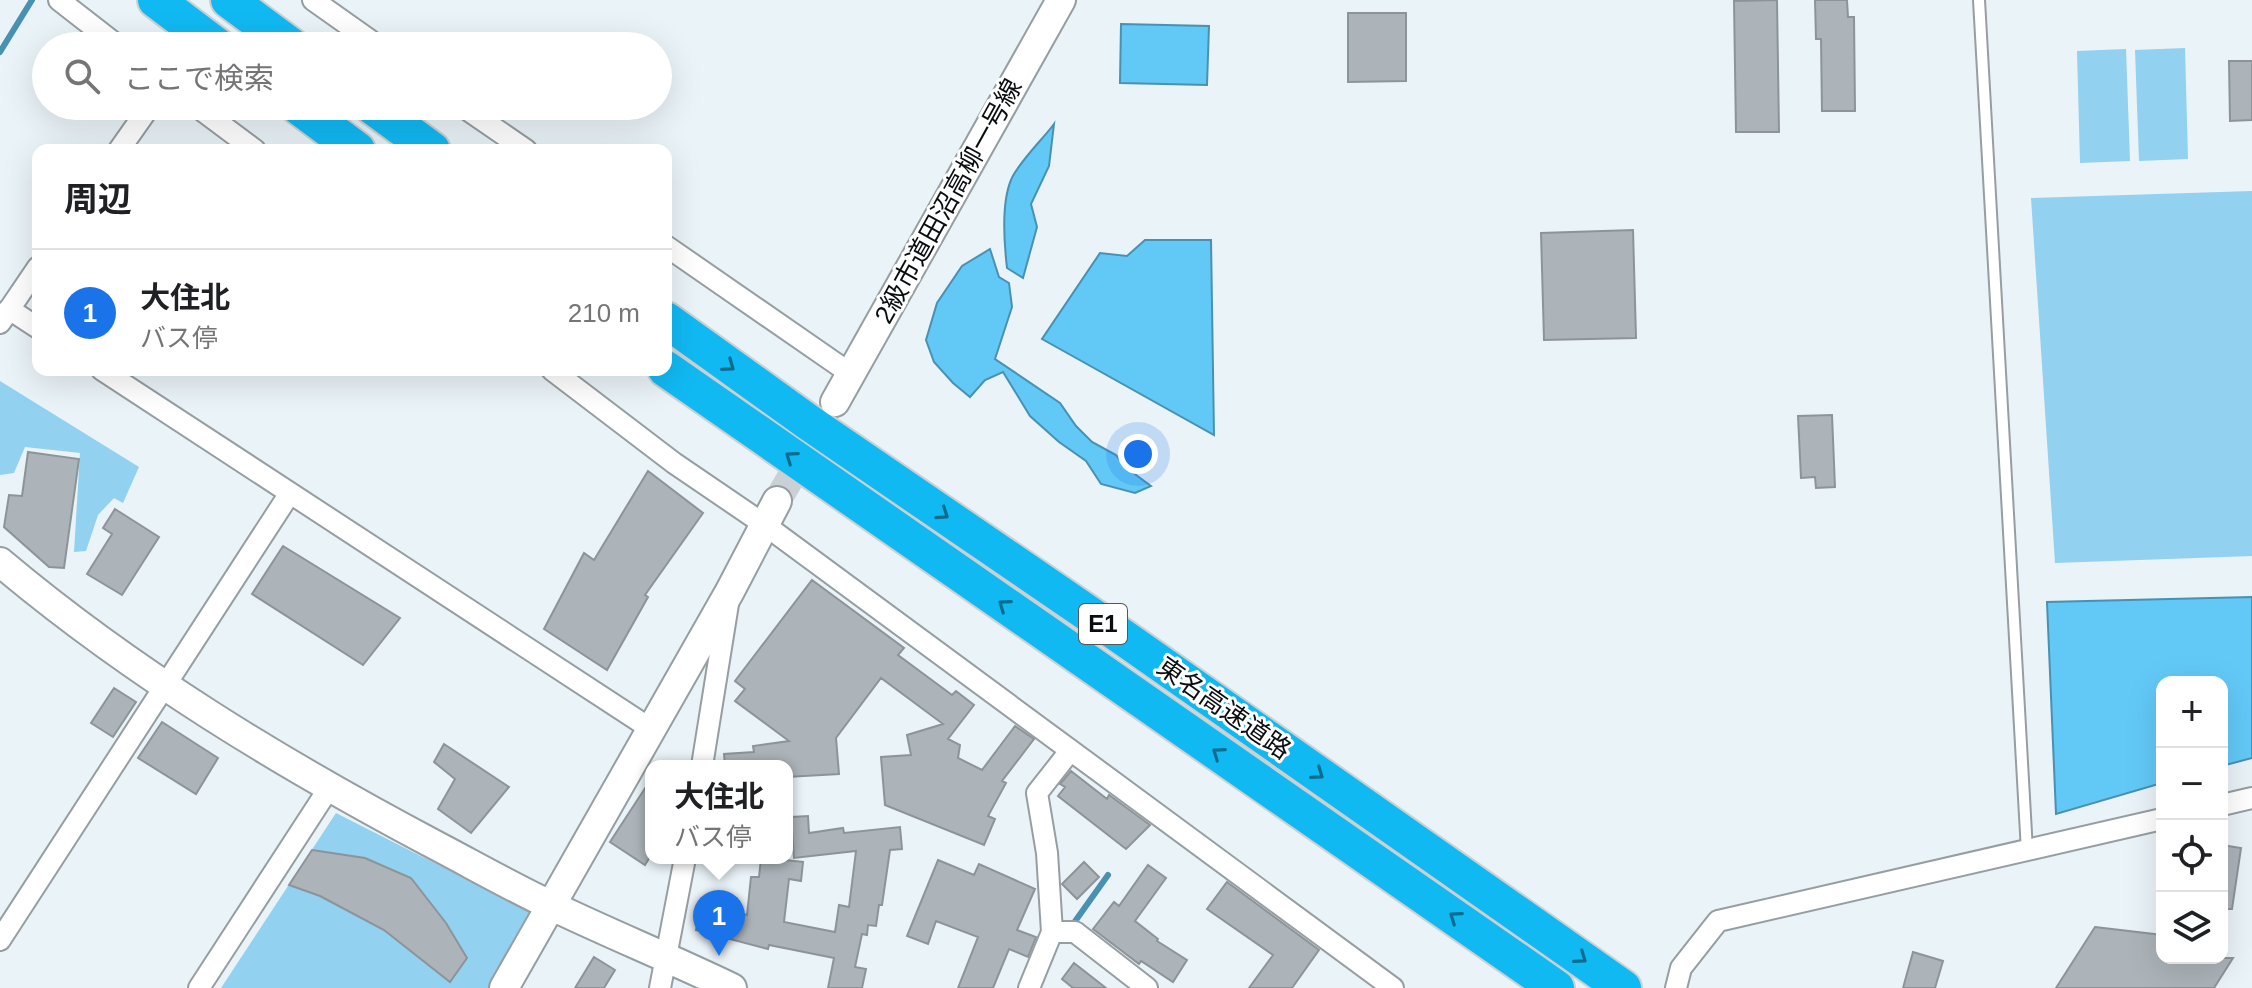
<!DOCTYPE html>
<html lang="ja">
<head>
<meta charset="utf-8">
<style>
	:root { --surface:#fff; --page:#f2f2f2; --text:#202124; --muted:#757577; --line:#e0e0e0; --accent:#1a73e8 }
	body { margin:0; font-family:Helvetica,"Noto Sans JP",sans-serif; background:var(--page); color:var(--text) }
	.controls { position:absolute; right:24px; bottom:24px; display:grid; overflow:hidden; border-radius:16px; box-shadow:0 8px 32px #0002 }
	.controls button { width:72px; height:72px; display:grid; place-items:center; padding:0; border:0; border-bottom:2px solid var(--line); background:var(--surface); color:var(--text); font:40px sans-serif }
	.you { position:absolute; left:1138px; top:454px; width:28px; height:28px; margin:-20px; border:6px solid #fff; border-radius:50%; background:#1a73e8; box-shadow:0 0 0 12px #1a73e833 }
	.badge { display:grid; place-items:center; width:52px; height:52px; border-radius:50%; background:var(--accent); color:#fff; font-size:26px; font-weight:700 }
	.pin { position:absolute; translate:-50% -66px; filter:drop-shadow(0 2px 4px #0008) }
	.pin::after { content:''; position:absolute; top:42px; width:28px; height:24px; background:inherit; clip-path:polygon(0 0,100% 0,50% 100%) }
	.popup { position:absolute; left:645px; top:760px; width:148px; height:104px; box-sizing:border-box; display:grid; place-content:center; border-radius:16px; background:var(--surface); filter:drop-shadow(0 2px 6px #0005); font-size:26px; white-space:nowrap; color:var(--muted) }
	.popup b { font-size:30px; color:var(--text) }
	.popup::after { content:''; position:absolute; left:50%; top:100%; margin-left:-16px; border:16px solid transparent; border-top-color:var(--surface) }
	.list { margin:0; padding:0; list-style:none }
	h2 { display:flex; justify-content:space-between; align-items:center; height:104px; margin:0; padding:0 32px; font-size:34px }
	h2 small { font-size:26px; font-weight:400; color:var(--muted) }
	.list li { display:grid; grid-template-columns:52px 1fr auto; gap:24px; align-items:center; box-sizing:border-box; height:128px; padding:0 32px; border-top:2px solid var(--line) }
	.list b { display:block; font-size:30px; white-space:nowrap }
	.list p { margin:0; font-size:26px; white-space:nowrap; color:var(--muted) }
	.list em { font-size:26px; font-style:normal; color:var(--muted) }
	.icon { flex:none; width:44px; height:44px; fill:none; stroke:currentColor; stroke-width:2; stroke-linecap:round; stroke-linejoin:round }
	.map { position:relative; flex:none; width:2252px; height:988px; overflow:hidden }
	.search { position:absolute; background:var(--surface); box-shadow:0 8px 32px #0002; left:32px; top:32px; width:640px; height:88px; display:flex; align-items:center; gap:20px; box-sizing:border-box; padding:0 28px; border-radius:44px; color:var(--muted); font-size:30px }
	.panel { position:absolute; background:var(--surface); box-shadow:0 8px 32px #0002; left:32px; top:144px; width:640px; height:232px; border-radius:16px }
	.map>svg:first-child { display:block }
</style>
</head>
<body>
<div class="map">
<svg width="2252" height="988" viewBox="0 0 2252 988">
	<rect width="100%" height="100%" fill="#eaf3f8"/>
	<!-- green -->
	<path fill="#92d1f0" d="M2185,48L2188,159L2139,161L2135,50Z
		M2126,49L2130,161L2080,163L2077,51Z
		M2252,191V556L2055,563L2031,198Z
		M0,381L139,467L123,503L114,498L98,515L86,551L74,552L80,453L25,447L14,473L0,475Z
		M336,813L543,918L502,988H221Z"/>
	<!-- water -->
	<path fill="#62c9f7" stroke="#4891b2" stroke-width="2" d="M1121,24L1209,26L1207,85L1120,83Z
		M1054,124L1049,166L1031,204L1037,227L1023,278L1007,268C1004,242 1001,204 1011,180C1017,164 1043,139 1054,124Z
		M1145,240H1211L1214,435L1042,339L1100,253L1127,256Z
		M990,249L999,277L1009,283L1012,307L995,359L1060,403L1076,426L1092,442L1116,455L1124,466L1151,486L1135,493L1101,484L1086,461L1059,442L1030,416L1003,372L985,380L970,397L953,383L934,362L926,340L937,303L962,266Z
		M2252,597V758L2222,766V682H2162V783L2056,814L2047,602Z"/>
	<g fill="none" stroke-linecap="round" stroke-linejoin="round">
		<!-- stream -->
		<path stroke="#4891b2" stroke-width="6" d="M0,52L32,0
			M1071,927L1108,875"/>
	</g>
	<!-- building -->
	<path fill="#acb4b9" stroke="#8d9499" stroke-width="2" d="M1777,0L1779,132H1736L1734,1Z
		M1815,0H1847L1848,17H1854L1855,111H1822L1821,39H1816Z
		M1348,13H1406V81L1348,82Z
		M2229,61H2252V120L2230,121Z
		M1633,230L1636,338L1544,340L1541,233Z
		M1832,415L1835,487L1816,488L1815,477L1801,478L1798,416Z
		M28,452L79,459L64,568L49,567L4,527L9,495L22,496Z
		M648,471L703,513L645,595L648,597L607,670L544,629L584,553L594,560Z
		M115,509L159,537L122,595L87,574L112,534L103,528Z
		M283,546L400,618L363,665L252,594Z
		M812,580L904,648L898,655L952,695L956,691L974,705L948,739L960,745L958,758L982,770L1015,726L1034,739L1002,781L1006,783L988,816L995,819L984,845L885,805L881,757L911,755L907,735L943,724L881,678L836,738L839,774L787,777V766H725L724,754L754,752L753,746L789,741L735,701L745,689L735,681Z
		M114,688L136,702L113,737L91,723Z
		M162,722L218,758L196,794L138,758Z
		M444,744L509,787L471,833L438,809L455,779L434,762Z
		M1071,771L1107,799L1109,795L1150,825L1126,849L1058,796L1065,787L1060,784Z
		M651,779V855L645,865L610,842Z
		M808,816L809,833L843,828L844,833L900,827L902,849L890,850L882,905H879L876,926L868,925L867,935L862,934L855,967L866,969L862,988H828L834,958L769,945L768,949L696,930L701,910L727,917L729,910L747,915L751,877H759L761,858H767L803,862L801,881L789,879L784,922L835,932L839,905L849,907L856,851L794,858L791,817Z
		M2222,845L2241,848L2232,909H2222Z
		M312,850L365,858L411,878L446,923L467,958L450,982L384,930L320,896L289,885Z
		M938,860L974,875L979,864L1035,889L1017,930L1036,937L1028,957L1009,949L993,988H958L978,937L936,921L928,944L907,936Z
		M1084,862L1099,877L1077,899L1062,884Z
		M1148,865L1166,878L1135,921L1158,939L1157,941L1187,960L1173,982L1141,961L1139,964L1093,929L1114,902L1119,906Z
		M1227,882L1319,950L1292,988H1249L1273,955L1207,909Z
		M2095,927L2162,935V958H2233L2214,988H2056Z
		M1913,952L1943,961L1935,988H1903Z
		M594,957L615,970L604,988H575Z
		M1074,963L1106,988H1073L1062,979Z"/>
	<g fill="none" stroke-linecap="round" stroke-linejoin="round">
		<!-- secondary-tunnel -->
		<path stroke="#c9d1d5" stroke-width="28" stroke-dasharray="28 14" stroke-linecap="butt" d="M777,501L810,445"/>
		<defs>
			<path id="lane" d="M1979,0L2027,851"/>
			<path id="street" d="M59,0L118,46
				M313,0L378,46
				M196,106L255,150
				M462,106L526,150
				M119,150L150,106
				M666,246L851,374
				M9,309L38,328
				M0,323L38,267
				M102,370L651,729
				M552,370L674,463L765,525L1393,988
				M702,766L728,604
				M2222,805L2252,798
				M1052,932L1047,853L1037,793L1070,751
				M0,940L290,493
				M199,988L329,788
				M660,988L685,858
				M1029,988L1052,932H1075L1147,988
				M1676,988L1681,968L1718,921L2162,819"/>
			<path id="secondary" d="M835,402L1061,0
				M0,562C133,674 284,765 437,846C475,866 512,887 550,905C610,934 672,959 732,988
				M504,988L730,591L777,501"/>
			<path id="highway" d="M156,0L217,46
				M229,0L291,46
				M298,106L357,150
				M372,106L432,150
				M666,320L808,422L1124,638L1623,988
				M666,369L1556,988"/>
		</defs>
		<!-- lane casing -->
		<use href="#lane" stroke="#969ea2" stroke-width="14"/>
		<!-- street casing -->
		<use href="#street" stroke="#969ea2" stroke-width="24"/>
		<!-- secondary casing -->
		<use href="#secondary" stroke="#969ea2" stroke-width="32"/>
		<!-- highway casing -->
		<use href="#highway" stroke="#cecfcf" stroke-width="40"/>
		<!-- lane -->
		<use href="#lane" stroke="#fff" stroke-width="10"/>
		<!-- street -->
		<use href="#street" stroke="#fff" stroke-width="20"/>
		<!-- secondary -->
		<use href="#secondary" stroke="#fff" stroke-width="28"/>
		<!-- highway -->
		<use href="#highway" stroke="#11b9f3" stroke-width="36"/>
	</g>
	<!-- one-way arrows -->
	<defs><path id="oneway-chevron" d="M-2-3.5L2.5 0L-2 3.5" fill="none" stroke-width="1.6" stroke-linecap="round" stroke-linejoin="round" transform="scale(2)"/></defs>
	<g stroke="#0e6c8d">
		<use href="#oneway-chevron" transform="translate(729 366) rotate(36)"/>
		<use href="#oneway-chevron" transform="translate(791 457) rotate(-145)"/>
		<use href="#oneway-chevron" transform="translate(943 514) rotate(34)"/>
		<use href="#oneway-chevron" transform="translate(1004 605) rotate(-145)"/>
		<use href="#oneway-chevron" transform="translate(1218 753) rotate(-145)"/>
		<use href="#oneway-chevron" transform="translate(1318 774) rotate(35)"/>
		<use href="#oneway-chevron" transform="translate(1455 917) rotate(-145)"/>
		<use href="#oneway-chevron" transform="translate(1581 958) rotate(35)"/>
	</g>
	<g text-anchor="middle" stroke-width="6" stroke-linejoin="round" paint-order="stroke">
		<!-- shield labels -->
		<rect fill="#fff" stroke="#545658" stroke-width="2" x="1079" y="604" width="48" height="40" rx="6"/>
		<g font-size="24" font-weight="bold" fill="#0b0e10">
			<text x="1103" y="632">E1</text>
		</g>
		<!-- street labels -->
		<g font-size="26" fill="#0b0e10" stroke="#fff">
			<text transform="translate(948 201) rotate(-61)" y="9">2級市道田沼高柳一号線</text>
			<text transform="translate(1224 708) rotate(35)" y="9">東名高速道路</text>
		</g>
	</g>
</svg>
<div class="controls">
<button>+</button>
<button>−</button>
<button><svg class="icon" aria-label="locate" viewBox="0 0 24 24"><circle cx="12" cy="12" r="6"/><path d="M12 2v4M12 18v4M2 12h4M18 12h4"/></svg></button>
<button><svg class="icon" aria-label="layers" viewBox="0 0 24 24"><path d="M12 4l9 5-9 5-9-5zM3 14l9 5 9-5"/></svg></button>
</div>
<div class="you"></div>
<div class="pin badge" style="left:719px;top:956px">1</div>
<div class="popup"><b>大住北</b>バス停</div>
<div class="search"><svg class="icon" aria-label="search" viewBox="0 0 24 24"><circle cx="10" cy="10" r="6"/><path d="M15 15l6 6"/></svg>ここで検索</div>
<section class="panel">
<h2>周辺<small></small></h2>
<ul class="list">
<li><span class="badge">1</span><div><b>大住北</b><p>バス停</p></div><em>210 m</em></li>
</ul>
</section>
</div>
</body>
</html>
